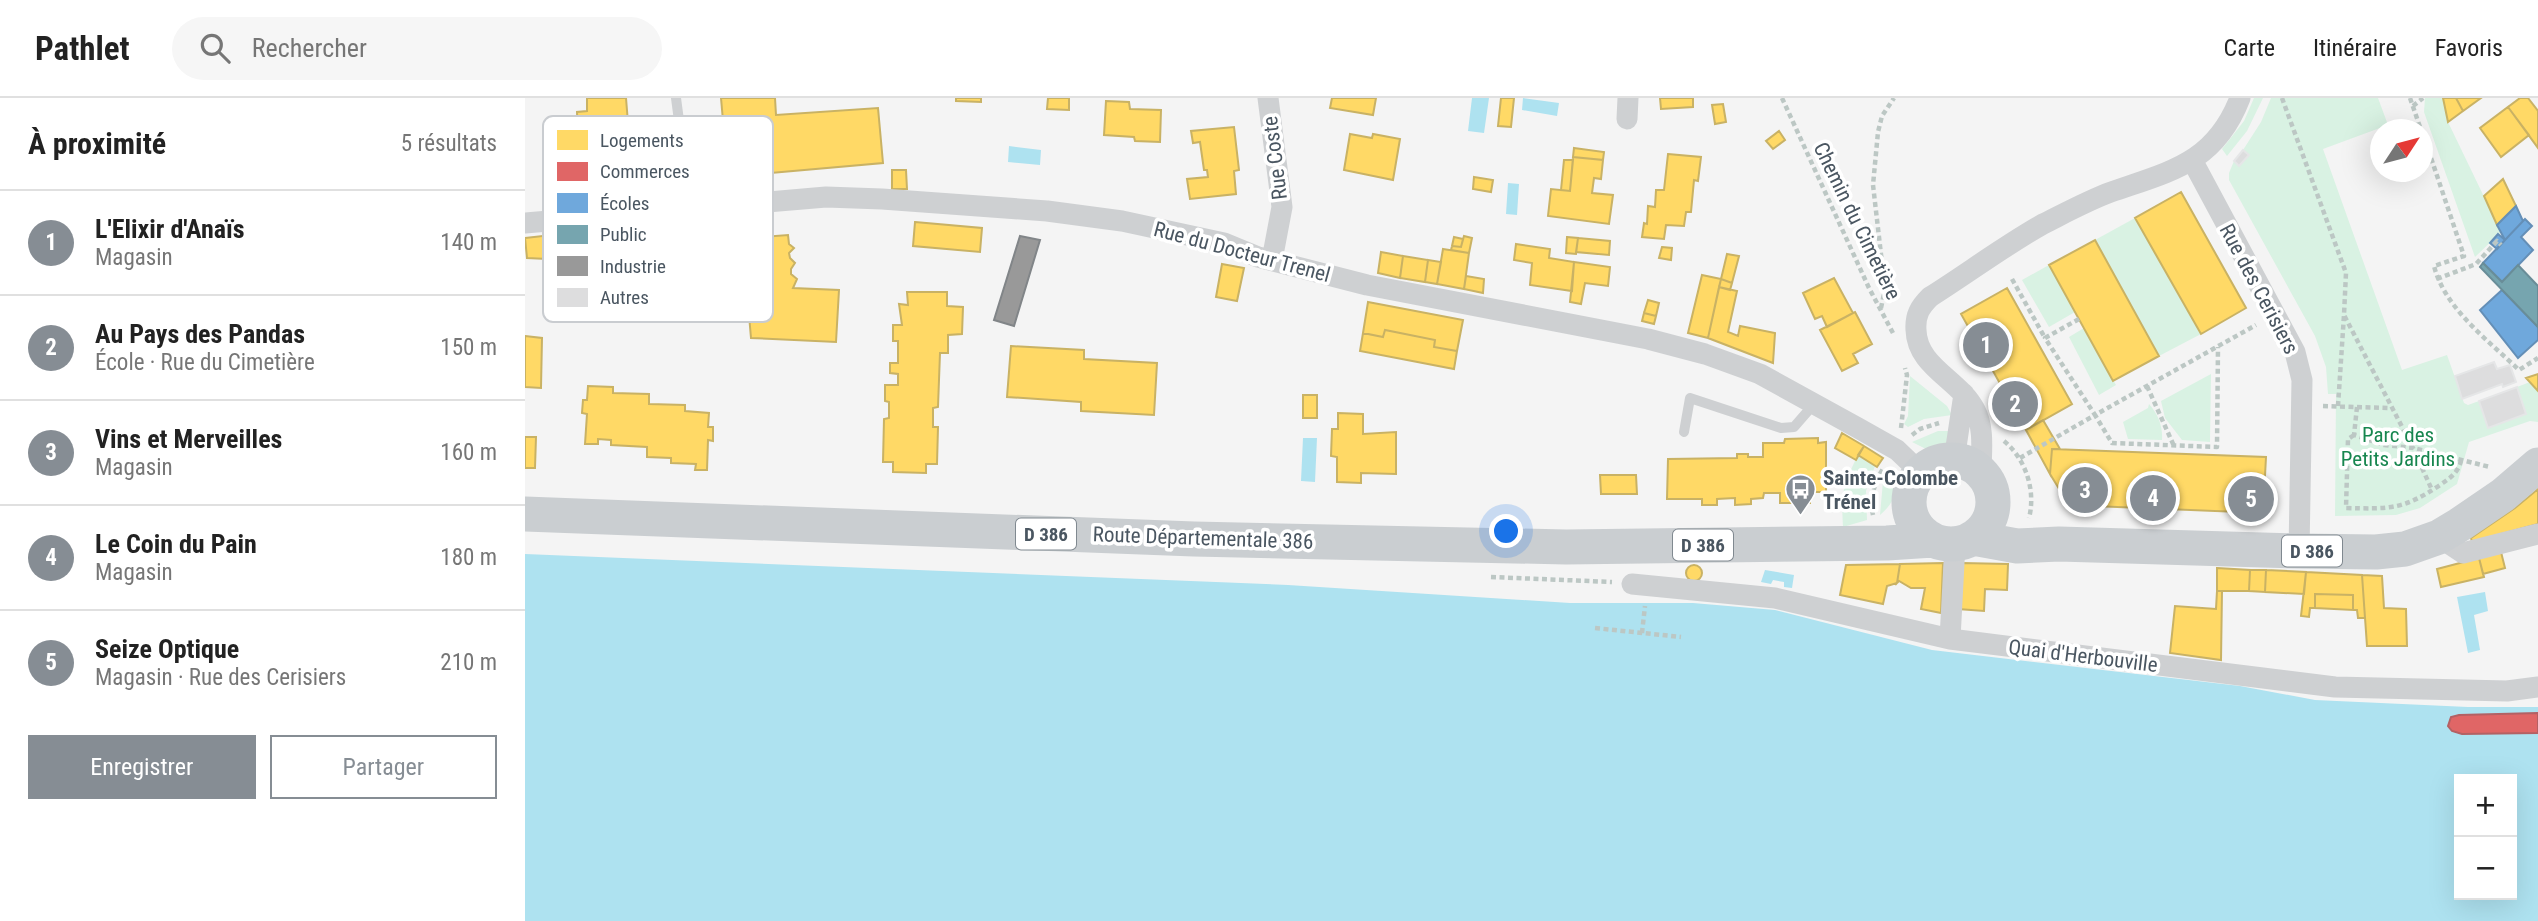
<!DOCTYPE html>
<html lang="fr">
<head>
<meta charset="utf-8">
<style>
	:root { --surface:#fff; --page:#f6f6f6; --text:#222; --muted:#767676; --line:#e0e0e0; --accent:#868d94 }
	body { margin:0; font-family:"Roboto Condensed",sans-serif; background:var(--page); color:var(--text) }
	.controls { position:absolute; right:21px; bottom:21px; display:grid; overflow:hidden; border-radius:0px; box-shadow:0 7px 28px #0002 }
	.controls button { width:63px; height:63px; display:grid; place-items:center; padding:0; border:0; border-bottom:2px solid var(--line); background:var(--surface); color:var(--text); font:35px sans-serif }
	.compass { position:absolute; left:1845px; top:21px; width:63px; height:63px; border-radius:50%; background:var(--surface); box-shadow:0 7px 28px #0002; rotate:54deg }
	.you { position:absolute; left:982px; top:434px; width:24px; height:24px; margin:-18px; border:5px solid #fff; border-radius:50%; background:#1a73e8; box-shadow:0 0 0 10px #1a73e833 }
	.badge { display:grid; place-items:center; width:46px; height:46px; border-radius:50%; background:var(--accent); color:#fff; font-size:23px; font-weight:700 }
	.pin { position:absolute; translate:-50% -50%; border:4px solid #fff; box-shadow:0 2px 7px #0006 }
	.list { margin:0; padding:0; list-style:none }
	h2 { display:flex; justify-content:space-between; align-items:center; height:91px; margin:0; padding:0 28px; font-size:30px }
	h2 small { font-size:23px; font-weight:400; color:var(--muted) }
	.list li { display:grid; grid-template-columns:46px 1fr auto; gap:21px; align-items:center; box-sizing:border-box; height:105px; padding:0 28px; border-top:2px solid var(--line) }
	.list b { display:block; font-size:26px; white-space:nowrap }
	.list p { margin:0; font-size:23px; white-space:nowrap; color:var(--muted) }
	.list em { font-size:23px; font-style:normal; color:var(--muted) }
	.actions { display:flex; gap:14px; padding:21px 28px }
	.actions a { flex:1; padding:16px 0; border:2px solid var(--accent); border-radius:0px; text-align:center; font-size:24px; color:var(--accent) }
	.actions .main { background:var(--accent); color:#fff }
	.icon { flex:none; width:38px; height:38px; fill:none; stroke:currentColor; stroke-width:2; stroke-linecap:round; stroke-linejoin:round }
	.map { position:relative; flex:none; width:2013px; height:823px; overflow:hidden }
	header { display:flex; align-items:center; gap:42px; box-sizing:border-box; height:98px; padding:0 35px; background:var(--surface); border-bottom:2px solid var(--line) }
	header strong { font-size:33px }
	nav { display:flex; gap:38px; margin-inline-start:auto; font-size:24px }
	.search { width:490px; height:63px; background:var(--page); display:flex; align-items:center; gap:18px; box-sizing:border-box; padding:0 24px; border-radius:38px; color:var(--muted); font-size:26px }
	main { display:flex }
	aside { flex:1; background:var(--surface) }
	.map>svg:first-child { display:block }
</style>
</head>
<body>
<header>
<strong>Pathlet</strong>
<div class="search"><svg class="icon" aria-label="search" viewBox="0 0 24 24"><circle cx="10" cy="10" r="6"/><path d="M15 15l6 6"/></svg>Rechercher</div>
<nav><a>Carte</a><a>Itinéraire</a><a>Favoris</a></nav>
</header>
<main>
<aside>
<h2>À proximité<small>5 résultats</small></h2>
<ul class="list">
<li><span class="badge">1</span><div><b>L'Elixir d'Anaïs</b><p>Magasin</p></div><em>140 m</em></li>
<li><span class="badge">2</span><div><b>Au Pays des Pandas</b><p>École · Rue du Cimetière</p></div><em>150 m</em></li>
<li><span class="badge">3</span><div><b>Vins et Merveilles</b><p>Magasin</p></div><em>160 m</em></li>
<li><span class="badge">4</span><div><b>Le Coin du Pain</b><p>Magasin</p></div><em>180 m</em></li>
<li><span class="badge">5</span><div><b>Seize Optique</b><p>Magasin · Rue des Cerisiers</p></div><em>210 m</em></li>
</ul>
<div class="actions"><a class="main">Enregistrer</a><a>Partager</a></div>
</aside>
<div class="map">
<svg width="2013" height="823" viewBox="0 0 2013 823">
	<rect width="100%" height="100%" fill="#f4f4f4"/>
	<!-- green -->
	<path fill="#d9f2e3" d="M1729,0H1738L1722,33L1702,58L1697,51L1719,23Z
		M1746,0H1853L1863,27L1798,51L1877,272L1922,257L1939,305L1943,307L1954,303L1964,329L2001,316L1992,289L2005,284L2013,293V324L2005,323L1944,344L1932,386L1895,410L1871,417L1810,418L1811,296H1803L1801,269L1790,238L1704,82V75L1709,63L1715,67L1723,58L1718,52L1736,24Z
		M1900,0H1918L1923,24L1976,134L1950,159L1899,14Z
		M1610,120L1676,236L1634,258L1570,142Z
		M1524,167L1550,214L1524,229L1497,182Z
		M1559,230L1591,287L1574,297L1544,239Z
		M1686,276L1685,344L1657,342L1640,320L1636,303Z
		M1385,278L1422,308L1427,317L1399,321L1383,329L1379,326L1383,318Z
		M1624,306C1633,316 1638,328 1637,342L1603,341L1598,324L1623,310Z
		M1413,333H1429L1420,348L1403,352L1387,344Z
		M1333,357L1350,368L1341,393L1342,422L1318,429C1316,395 1318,387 1333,357Z
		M1365,369C1376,386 1371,404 1355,417L1358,383Z"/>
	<!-- water -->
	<path fill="#aee2f0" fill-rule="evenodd" d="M947,0H964L959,35L943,33Z
		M998,0L1034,5L1032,18L997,12Z
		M484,48L516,52L515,67L483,64Z
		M983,85L994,86L992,117L981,116Z
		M778,340H792L790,384L776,383Z
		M0,456L763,487L1045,505H1168L1250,512L1407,552L1715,588L1790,602L1943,609H2013V823H0ZM1934,681H1987V797H1934Z
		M1240,472L1269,477L1267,490L1259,489V484L1248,482L1246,486L1236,484Z
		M1960,494L1963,513L1949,517L1955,552L1943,555L1932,499Z"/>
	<!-- homes -->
	<path fill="#ffd966" stroke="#c9b264" stroke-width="2" d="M62,0H101L103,25H99V36H74V44L53,46L52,14L62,13Z
		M196,0H250L251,17L353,10L358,65L234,76L229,32L199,34Z
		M431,0H456V4L431,3Z
		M523,0H544V12L522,11Z
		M807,0H851L848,17L805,10Z
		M976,0H989L986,29L973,28Z
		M1135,0H1168V9L1136,11Z
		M1918,0H1931L1938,13L1923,24Z
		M1931,0H1956L1938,13Z
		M1995,0H2003L2013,13V50L1983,9Z
		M581,3L604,4L605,11L636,12L635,44L610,43L609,39L579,37Z
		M1198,6L1201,24L1190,26L1187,7Z
		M1983,9L2004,37L1976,59L1955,30Z
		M709,29L714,72L709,73L711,96L665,101L662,81L683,79L682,72H679L675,44L668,45L666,33Z
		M1254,33L1260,42L1248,51L1241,43Z
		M825,36L847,40L848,36L875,41L868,82L819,72Z
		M1049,50L1079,54L1078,62L1048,59Z
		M1143,56L1176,59L1173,83L1169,82L1166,114H1161L1159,128L1141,127L1139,141L1117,139L1119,125L1122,126L1123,108L1130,109L1131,92H1139Z
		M1048,59L1078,62L1076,81L1069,80L1067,95L1088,97L1084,126L1023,118L1026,91L1045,93Z
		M1039,62H1048L1045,93L1036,92Z
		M367,72H381L382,91H367Z
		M949,79L968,82L966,94L948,91Z
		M1978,81L1991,108L1972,127L1959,98Z
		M1656,94L1721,210L1676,236L1610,120Z
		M390,124L457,130L455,154L388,148Z
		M44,135L43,162L2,160L0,140Z
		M263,137L264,146L269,150L264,155L265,160L270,165L266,171V176L272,181L268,190L314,192L311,244L226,240L221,182L213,183L210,141Z
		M939,138L947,140L944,155L926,152L927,148L936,149Z
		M929,139L938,141L936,149L927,148Z
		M1042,139L1053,140L1051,156L1041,155Z
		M1053,140L1085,143L1084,157L1051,154Z
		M1570,142L1634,258L1588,283L1524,167Z
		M991,146L1025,151L1024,160L1049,164L1047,193L1005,187L1007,165L989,162Z
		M1137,149L1147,150L1146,162L1134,160Z
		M918,151L944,155L939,191L912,186Z
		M856,154L878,158L875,180L853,175Z
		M1202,156L1214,158L1207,185L1196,181Z
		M878,158L903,162L900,184L875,180Z
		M903,162L916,164L912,186L900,184Z
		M1049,164L1085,169L1083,188L1060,185L1056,206L1045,204Z
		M697,166L719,170L712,203L691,199Z
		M1177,177L1196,181L1183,240L1163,235Z
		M941,178L959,181L958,195L939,191Z
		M1309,180L1328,215L1302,229L1297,218L1290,221L1278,195Z
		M1196,181L1207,185L1205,192L1194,189Z
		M1194,189L1212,193L1203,234L1213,238L1215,228L1250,235L1248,265L1183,240Z
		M1482,190L1547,306L1501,332L1436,216Z
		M382,194H422V208L438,209L437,236L423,237V255H415L413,309L408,310V329H413L412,366H401V375L368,374V364H358L359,321L364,320V304L360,303V287H373V276L365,275V265H373V243H368V227H377L374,206L383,207Z
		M1123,202L1134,205L1131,218L1119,215Z
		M843,204L938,222L932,253L909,249L910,242L860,232L858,239L838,235Z
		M1330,214L1347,246L1328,256L1333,265L1317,273L1295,232Z
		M1119,215L1131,218L1129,226L1117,223Z
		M860,232L910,242L909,249L932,253L929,271L835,253L838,235L858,239Z
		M0,238L17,240L16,290L0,289Z
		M486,248L559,252V261L632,265L629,317L556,313V304L482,299Z
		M2013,276V293L2001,280Z
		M63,288L88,289V295L124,296V306L160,307V313L184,315L183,329H188V343L183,342L182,372H170L171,366L146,365V360L122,359V349L86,347V342L73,341V346H60L62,316L57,315L58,302H62Z
		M778,297H792V320H778Z
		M813,315L838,316V336L871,334V376L836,375V385L812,384V359L806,358L807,331H813Z
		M1518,322L1535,351H1527L1525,376L1501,332Z
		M1317,335L1339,348L1331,362L1310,350Z
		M0,339H11L10,370H0Z
		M1293,340V345L1301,344V394H1285V405H1255V395H1239L1238,400L1226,401V406L1210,407V400L1192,401V407H1177V401H1142L1143,361L1212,360V356H1223V359H1238V345H1259L1260,341Z
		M1339,348L1358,360L1352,369L1333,357Z
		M1527,351L1741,359L1738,415L1544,407L1525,376Z
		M1075,377H1111L1112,396H1076Z
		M2013,391V426L1947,444L1946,440L1990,410Z
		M1976,454L1980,470L1958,476L1954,460Z
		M1954,460L1959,479L1916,489L1912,471Z
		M1418,465L1416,515L1396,511L1400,490H1386L1374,483L1372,485L1375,466Z
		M1437,465L1483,466L1482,492L1460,491L1459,513L1433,511Z
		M1375,466L1372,485L1362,488L1358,506L1315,497L1321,467Z
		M1161 475a8 8 0 1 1 16 0a8 8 0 1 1-16 0Z
		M1692,470L1725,472L1724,493H1692Z
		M1725,472H1741L1740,494L1724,493Z
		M1741,472L1781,474L1779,496L1740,494Z
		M1781,474L1837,477L1840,520H1833L1832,512H1828V497L1790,496V510H1785L1784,519L1776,518Z
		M1837,477L1857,478L1859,510L1881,511L1882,548H1842Z
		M1692,493H1697L1696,562L1645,555L1650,508L1691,511Z
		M1790,496L1828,497V512L1790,510Z"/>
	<!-- shops -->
	<path fill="#e06666" stroke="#b36164" stroke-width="2" d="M2013,615V635L1937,636L1927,633L1923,628L1926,619L1934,617Z"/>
	<!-- schools -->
	<path fill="#6fa8dc" stroke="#648fb7" stroke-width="2" d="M1991,108L1998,123L1980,142L1972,127Z
		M2000,121L2007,128L1996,139L2008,152L1977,184L1958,165Z
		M1973,136L1980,142L1972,151L1965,145Z
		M1977,192L2013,229V242L1993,260L1955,212Z"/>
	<!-- public -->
	<path fill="#76a5af" stroke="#698d98" stroke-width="2" d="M1958,165L1977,184L1993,167L2013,188V229L1955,169Z"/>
	<!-- industry -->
	<path fill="#999" stroke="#818588" stroke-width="2" d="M495,138L515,142L489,228L469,222Z"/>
	<!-- building -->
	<path fill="#ddddde" stroke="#e5e6e7" stroke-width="2" d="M1718,52L1724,57L1714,68L1709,63Z
		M1969,264L1972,271L1985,267L1991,284L1978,289L1977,286L1937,301L1930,278Z
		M1992,289L2001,316L1963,330L1954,303Z"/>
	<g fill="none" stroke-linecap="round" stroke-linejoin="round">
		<!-- path -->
		<path stroke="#bcc7c4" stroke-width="4.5" stroke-dasharray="5 3.5" stroke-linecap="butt" d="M1257,0L1344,190L1369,237
			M1757,0L1821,175L1819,217L1888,350L1965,369
			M1885,0L1896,32
			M1888,8L1898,0
			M1898,36L1939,158L1909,168C1920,211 1963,242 1994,272L2013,260
			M1487,181L1520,240
			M1912,181L1951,166L1972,143L1976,147
			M1356,210L1360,191L1348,87L1353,34L1357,18L1369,0
			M1554,221L1520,240L1570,317L1731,227
			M1622,288L1649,348
			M1798,308L1866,310
			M1813,308L1819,217
			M1832,309L1829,337L1859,347L1888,350L1907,392
			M1376,330L1382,277L1380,270
			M1387,337L1395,331L1414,325
			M1829,337L1823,341L1821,410C1864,411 1878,412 1915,387C1926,379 1932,376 1936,363
			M1479,343C1501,361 1511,393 1504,420
			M1495,360L1570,317L1587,345L1692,349L1693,249
			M1348,417C1344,401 1350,383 1359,369
			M966,479L1087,484
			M1070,530L1156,539
			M1117,535L1120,508"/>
		<!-- lane -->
		<path stroke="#ced0d2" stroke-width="10" d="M151,0L160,68L161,111
			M1159,334L1165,300L1256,330L1269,329L1289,306"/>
		<!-- street -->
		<path stroke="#ced0d2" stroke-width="21" d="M743,0L757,109L747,162
			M1102,21L1103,0
			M1667,62L1770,254L1777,282L1774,453
			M0,125L301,99L357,101L522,113L597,123L699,145L733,159L842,187L1123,241L1180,256L1235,276L1333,330L1372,352L1396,375
			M1426,362L1431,349L1439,296
			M1456,376C1456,355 1460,331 1450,312C1434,281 1392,269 1391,232C1390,217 1395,209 1405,199C1443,175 1479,148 1518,126C1540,115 1564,102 1586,94C1646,73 1690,65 1715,0
			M1914,439L1938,455L2013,436
			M1107,486L1250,500L1425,541L1810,589L1982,593L2013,589
			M1425,541L1430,446"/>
		<!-- primary -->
		<path stroke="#caced1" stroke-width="35" d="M1384 404a42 42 0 1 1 84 0a42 42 0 1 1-84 0Z
			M0,416L669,441L1041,449L1362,445L1408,442
			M1448,440L1492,448L1534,446L1774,453L1851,454L1880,451L1914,439L1934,427L1978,397L2013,367"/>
	</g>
	<!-- icons -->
	<defs>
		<symbol id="bus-pin" viewBox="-11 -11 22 30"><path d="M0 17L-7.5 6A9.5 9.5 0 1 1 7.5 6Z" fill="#868d94" stroke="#fff"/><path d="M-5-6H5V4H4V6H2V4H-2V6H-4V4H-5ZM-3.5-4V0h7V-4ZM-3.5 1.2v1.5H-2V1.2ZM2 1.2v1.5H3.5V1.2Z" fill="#fff"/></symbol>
	</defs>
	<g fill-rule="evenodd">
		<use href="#bus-pin" x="1258" y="374" width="35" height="47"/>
	</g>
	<g text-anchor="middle" stroke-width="7" stroke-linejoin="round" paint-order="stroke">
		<!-- shield labels -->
		<g fill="#fff" stroke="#808990" stroke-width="2">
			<rect x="491" y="420.5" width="60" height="31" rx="5"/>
			<rect x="1148" y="431.5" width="60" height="31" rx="5"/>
			<rect x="1757" y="437.5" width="60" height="31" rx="5"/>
		</g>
		<g font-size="19" font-weight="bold" fill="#4a5661">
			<text x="521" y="443">D 386</text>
			<text x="1178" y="454">D 386</text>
			<text x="1787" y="460">D 386</text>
		</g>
		<!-- street labels -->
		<g font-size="21" fill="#4a5661" stroke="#fff">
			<text transform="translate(750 60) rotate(-97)" y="7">Rue Coste</text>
			<text transform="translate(1332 123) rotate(64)" y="7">Chemin du Cimetière</text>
			<text transform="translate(717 154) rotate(15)" y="7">Rue du Docteur Trenel</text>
			<text transform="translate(1734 191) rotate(62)" y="7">Rue des Cerisiers</text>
			<text transform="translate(678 440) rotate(2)" y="7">Route Départementale 386</text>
			<text transform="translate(1558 558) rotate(7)" y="7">Quai d'Herbouville</text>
		</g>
		<!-- park labels -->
		<g font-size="21" fill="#17864f" stroke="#fff">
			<text x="1873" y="344">Parc des<tspan x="1873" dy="24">Petits Jardins</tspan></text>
		</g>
		<!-- poi labels -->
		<g font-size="21" font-weight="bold" fill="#4a5661" stroke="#fff" text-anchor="start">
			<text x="1298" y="387">Sainte-Colombe<tspan x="1298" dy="24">Trénel</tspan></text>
		</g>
	</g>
	<!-- legend -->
	<rect x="18" y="18" width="230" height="206" rx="10" fill="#fff" stroke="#c9ccd0" stroke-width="2"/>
	<rect x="32" y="32" width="31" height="20" fill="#ffd966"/>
	<rect x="32" y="64" width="31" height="19" fill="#e06666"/>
	<rect x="32" y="95" width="31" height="20" fill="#6fa8dc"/>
	<rect x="32" y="127" width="31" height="19" fill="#76a5af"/>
	<rect x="32" y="158" width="31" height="20" fill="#999"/>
	<rect x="32" y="190" width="31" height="19" fill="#ddddde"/>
	<g font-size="19" fill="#4a5661">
		<text x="75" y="49">Logements</text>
		<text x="75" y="80">Commerces</text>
		<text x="75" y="112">Écoles</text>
		<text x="75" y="143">Public</text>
		<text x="75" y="175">Industrie</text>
		<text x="75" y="206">Autres</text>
	</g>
</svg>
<div class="controls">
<button>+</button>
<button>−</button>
</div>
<svg class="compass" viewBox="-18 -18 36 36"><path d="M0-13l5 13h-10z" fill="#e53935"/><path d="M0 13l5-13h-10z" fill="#767676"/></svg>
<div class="you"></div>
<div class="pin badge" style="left:1461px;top:247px">1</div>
<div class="pin badge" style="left:1490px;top:306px">2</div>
<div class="pin badge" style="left:1560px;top:392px">3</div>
<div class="pin badge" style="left:1628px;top:400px">4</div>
<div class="pin badge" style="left:1726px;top:401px">5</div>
</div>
</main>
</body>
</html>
